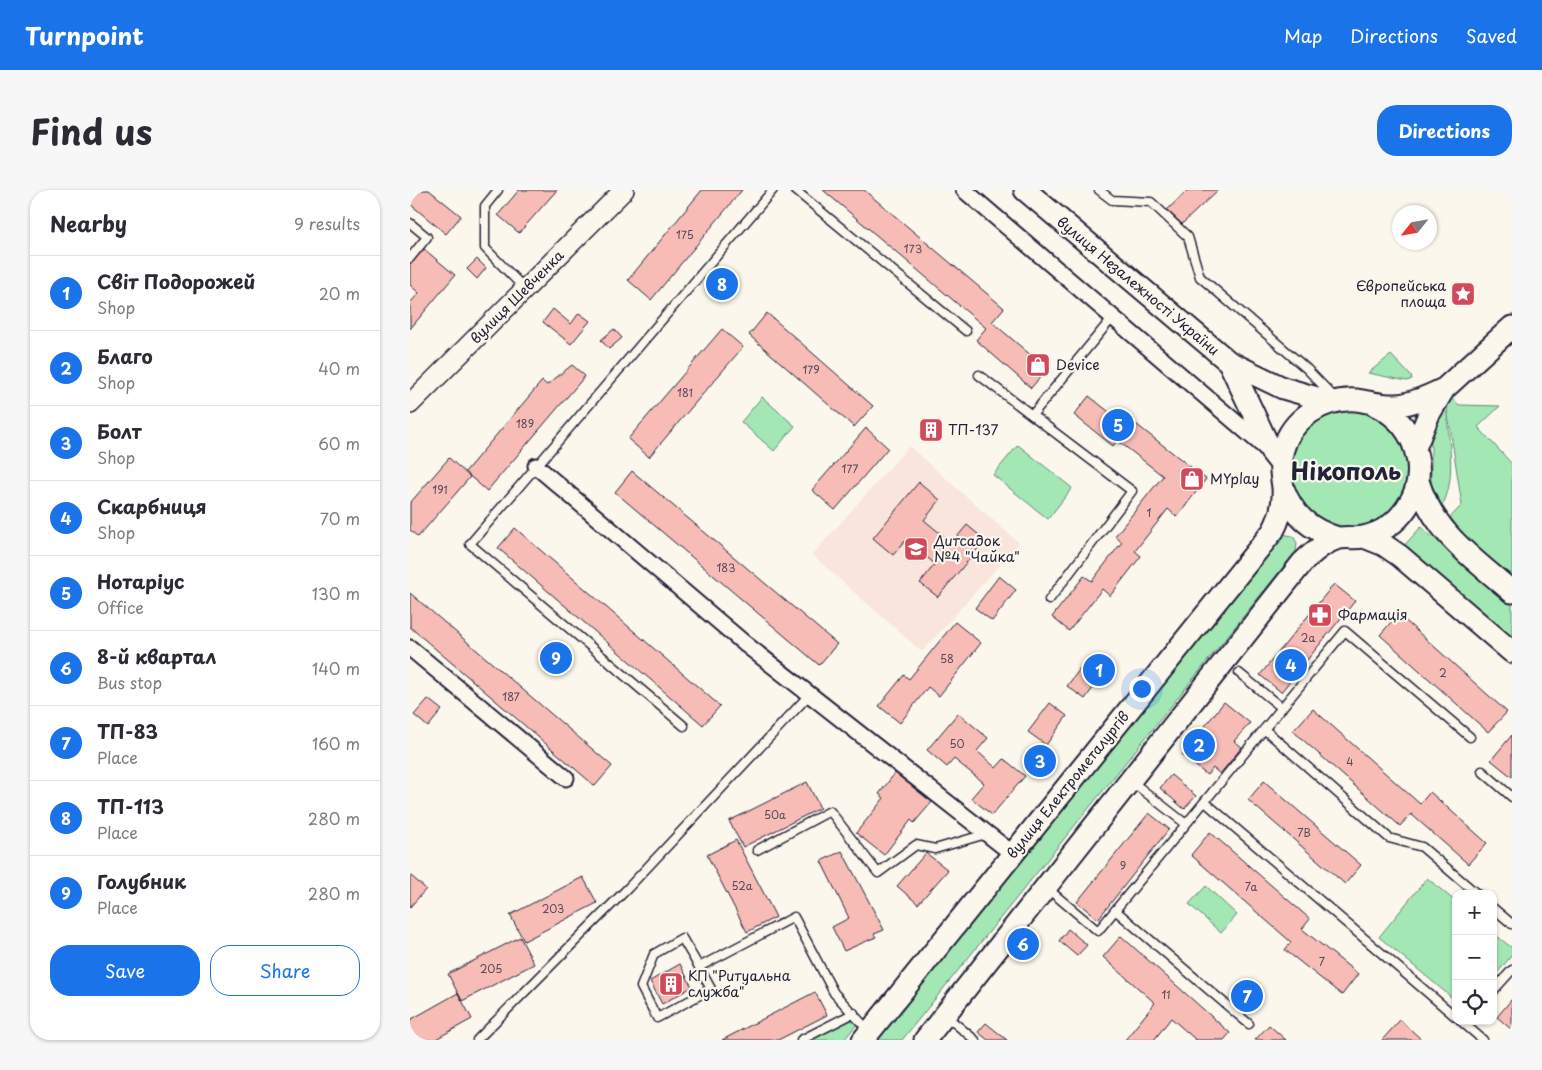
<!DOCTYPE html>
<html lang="en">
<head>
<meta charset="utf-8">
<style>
	:root { --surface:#fff; --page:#f7f7f7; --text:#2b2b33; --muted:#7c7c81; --line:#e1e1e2; --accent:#1a73e8 }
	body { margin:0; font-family:"Playpen Sans",sans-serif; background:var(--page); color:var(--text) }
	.controls { position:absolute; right:15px; bottom:15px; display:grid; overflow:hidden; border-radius:10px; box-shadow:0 1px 4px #0004 }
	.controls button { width:45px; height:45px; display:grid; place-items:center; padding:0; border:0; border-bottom:1px solid var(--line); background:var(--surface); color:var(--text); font:25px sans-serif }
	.compass { position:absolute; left:982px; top:15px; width:45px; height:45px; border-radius:50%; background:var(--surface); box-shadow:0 1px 4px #0004; rotate:239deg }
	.you { position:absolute; left:731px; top:498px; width:18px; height:18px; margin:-12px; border:4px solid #fff; border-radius:50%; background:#1a73e8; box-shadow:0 0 0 8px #1a73e833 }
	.badge { display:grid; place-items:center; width:32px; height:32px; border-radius:50%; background:var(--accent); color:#fff; font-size:16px; font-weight:700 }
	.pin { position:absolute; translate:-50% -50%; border:2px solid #fff; box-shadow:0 1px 5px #0006 }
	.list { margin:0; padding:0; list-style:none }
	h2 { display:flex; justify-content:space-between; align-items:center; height:65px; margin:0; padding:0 20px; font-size:21px }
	h2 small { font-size:16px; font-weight:400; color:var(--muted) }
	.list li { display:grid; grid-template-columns:32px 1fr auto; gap:15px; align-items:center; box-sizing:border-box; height:75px; padding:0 20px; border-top:1px solid var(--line) }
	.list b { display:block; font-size:19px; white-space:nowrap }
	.list p { margin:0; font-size:16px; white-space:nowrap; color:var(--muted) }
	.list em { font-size:16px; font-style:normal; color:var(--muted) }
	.actions { display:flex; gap:10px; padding:15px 20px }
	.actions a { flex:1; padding:11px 0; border:1px solid var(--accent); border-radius:20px; text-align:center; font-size:18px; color:var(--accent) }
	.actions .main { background:var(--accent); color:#fff }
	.icon { flex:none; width:28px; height:28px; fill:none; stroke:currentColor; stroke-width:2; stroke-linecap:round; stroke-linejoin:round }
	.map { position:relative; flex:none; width:1102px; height:850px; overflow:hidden; border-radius:20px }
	header { display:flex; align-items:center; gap:30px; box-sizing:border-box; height:70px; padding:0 25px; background:var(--accent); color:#fff }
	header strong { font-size:24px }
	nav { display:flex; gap:28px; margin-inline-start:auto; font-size:18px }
	.intro { display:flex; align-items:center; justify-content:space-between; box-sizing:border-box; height:120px; padding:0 30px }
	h1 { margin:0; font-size:35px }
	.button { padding:12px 22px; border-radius:20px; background:var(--accent); color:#fff; font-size:18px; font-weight:700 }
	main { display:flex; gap:30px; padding:0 30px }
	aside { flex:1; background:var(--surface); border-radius:20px; box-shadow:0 1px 4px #0004 }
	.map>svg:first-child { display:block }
</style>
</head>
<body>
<header>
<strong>Turnpoint</strong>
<nav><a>Map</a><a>Directions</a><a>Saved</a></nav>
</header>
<div class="intro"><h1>Find us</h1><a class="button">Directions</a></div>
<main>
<aside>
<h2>Nearby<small>9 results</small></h2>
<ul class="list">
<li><span class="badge">1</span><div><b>Світ Подорожей</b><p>Shop</p></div><em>20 m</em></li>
<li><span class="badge">2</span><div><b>Благо</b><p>Shop</p></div><em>40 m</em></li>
<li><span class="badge">3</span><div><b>Болт</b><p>Shop</p></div><em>60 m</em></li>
<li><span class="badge">4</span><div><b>Скарбниця</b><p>Shop</p></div><em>70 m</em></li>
<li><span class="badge">5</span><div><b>Нотаріус</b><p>Office</p></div><em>130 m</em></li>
<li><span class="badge">6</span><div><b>8-й квартал</b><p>Bus stop</p></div><em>140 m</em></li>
<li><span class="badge">7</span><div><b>ТП-83</b><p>Place</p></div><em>160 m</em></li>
<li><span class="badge">8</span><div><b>ТП-113</b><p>Place</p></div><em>280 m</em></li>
<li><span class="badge">9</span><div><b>Голубник</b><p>Place</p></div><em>280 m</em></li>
</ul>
<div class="actions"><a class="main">Save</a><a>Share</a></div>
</aside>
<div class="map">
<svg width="1102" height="850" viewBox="0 0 1102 850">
	<rect width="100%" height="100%" fill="#fbf7ec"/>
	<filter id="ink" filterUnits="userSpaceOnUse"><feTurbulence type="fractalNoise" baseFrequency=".02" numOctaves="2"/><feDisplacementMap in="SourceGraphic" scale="10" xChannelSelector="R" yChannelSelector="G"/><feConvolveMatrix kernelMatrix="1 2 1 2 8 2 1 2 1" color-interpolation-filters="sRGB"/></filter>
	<g filter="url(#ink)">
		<!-- built -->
		<path fill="#fae5dc" d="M499,256L609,353L512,462L402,365Z"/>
		<!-- green -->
		<path fill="#a3e8b4" stroke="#628578" d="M981,165L1001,186L1002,189L997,191L958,183Z
			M1034,199L1049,215L1090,216L1068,237L1102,274V391L1035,333L1052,315Z
			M352,207L385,236L364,261L331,232Z
			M1033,218L1037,224C1039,255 1048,298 1027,323L1021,304V245Z
			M881 278a59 59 0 1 1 118 0a59 59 0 1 1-118 0Z
			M608,255L662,298L638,329L583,285Z
			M1011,337L1102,415V456L990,360Z
			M871,344L883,346L887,353L886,361L492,850H462Z
			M1017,688L1046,712V811L969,747Z
			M796,696L827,725L811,743L779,714Z
			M1083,743L1102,758V765L1083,788Z
			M444,823L450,830L434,850H391Z"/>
		<!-- building -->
		<path fill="#f8bcb7" stroke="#22223b" d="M0,0H19L51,26L36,44L0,14Z
			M109,0H147L109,43L88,25Z
			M292,0H332L241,110L218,90Z
			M413,0H454L594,118L582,132L637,179L621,198L566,150L576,138Z
			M778,0H808L772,34L757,20Z
			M14,59L45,85L0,139V113L9,103L0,95V74Z
			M67,69L76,78L67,89L57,79Z
			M310,80L326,95L315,108L298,94Z
			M143,119L161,134L169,123L180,131L161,154L133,132Z
			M357,123L463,216L444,237L339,145Z
			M204,139L212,148L199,159L191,150Z
			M312,139L333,157L239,267L218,249Z
			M162,175L175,186L77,301L55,282L132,191L137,195Z
			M679,206L718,237L722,231L796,289L767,327L758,319L725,361L731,366L700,406L692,399L659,441L642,427L674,386L682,391L712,352L705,346L753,286L707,250L703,256L664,225Z
			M521,230L531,238L521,250L511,243Z
			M456,238L478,258L425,320L402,300Z
			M39,268L60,287L8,347L0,340V313Z
			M222,281L427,454L409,475L205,302Z
			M509,292L530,310L514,330L542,353L557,335L575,350L528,407L510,393L525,374L496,350L483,365L463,348Z
			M105,338L310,516L293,535L88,358Z
			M589,386L606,400L582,431L565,418Z
			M924,394L945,411L871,502L850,485Z
			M0,403L202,576L185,596L0,437Z
			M988,424L1097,522L1078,542L970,445Z
			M545,432L571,453L529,506L518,497L490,533L469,516L494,485L499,489Z
			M679,467L696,480L675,509L657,496Z
			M18,509L32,520L18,537L4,525Z
			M814,512L840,533L824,551L832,557L810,584L803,578L797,585L772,565Z
			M640,513L657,526L636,555L618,542Z
			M903,519L1010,614L1020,602L1077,653L1058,674L1001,624L990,636L883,541Z
			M548,523L578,548L567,561L586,578L594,569L615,586L582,625L561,608L574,593L544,569L537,577L517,560Z
			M1102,545V587L1081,570Z
			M485,583L522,612L504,633L501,630L474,665L446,643L474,608L469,604Z
			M761,585L786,606L774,619L750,598Z
			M854,591L951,675L935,694L838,610Z
			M397,592L410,618L333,657L319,631Z
			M739,623L759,639L688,729L667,712Z
			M800,642L900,729L892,739L948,784L932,805L875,760L881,752L781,665Z
			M326,650L366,727L337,742L297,665Z
			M432,661L474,740L464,744L466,747L434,761L422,737L439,728L411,671Z
			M516,663L538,680L508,714L487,696Z
			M0,685L16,699L0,717Z
			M173,687L187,713L114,751L100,725Z
			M658,739L677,755L667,766L649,751Z
			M711,746L820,843L814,850H786L761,828L744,850H715L745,813L693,767Z
			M110,747L124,774L52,811L38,784Z
			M270,774L282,797L252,814L240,791Z
			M836,796L847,806L839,816L827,805Z
			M405,802L417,825L368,850H312Z
			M48,803L62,829L24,850H0V830Z
			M1102,809V840L1087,827Z
			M990,830L1012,850H972Z
			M576,833L597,850H578L568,842Z
			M859,835L876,850H845Z"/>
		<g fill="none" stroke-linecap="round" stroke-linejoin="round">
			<defs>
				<path id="service" d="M88,0L75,16V58L114,98
					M385,0L556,141
					M689,0L702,10L741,12L778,47L790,87L897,179L923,206
					M0,33L17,47L0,68
					M569,185L722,301L639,410
					M623,224L703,127
					M829,483L872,518
					M274,536L60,354L363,0
					M854,539L979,648L1012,657L1067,704
					M1072,581L1102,607
					M721,591L776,634
					M795,612L1046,827
					M347,660L420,621L468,683L506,655L525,659L576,644
					M638,699L688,741L935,441L1060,547
					M1083,718L1102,734
					M705,720L839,834
					M289,777L301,799L247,828L231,797L244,764L272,748L289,777L384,727L424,803L458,840
					M1083,801L1102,780
					M536,826L565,850
					M1051,831L1073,850
					M67,850L218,698L400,504
					M391,850L444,823"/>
				<path id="minor" d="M554,0L857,259
					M126,276L334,453L603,664
					M0,458L156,588"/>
				<path id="tertiary" d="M0,214L214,0"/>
				<path id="secondary" d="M615,0L819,172L873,198L921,212
					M819,172L862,263L870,273
					M1005,258L1019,224L1034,199L1102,137
					M1008,291C1024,343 1063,368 1102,402
					M873,298C883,325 900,340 928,348
					M954,347L974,355L990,366L1102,462
					M453,850L863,341C870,328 874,312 873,297C871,284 869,273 873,259C882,228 914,208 946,210C961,212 972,216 987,215C1004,214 1020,205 1034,199
					M515,850L892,373C902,363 913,353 926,349C934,346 944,349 953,347C989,340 1015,303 1007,267C1002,242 987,225 965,215"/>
			</defs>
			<!-- service casing -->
			<use href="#service" stroke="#22223b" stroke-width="11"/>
			<!-- minor casing -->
			<use href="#minor" stroke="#22223b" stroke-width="19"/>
			<!-- tertiary casing -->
			<use href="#tertiary" stroke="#22223b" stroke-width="22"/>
			<!-- secondary casing -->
			<use href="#secondary" stroke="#22223b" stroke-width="25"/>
			<!-- service -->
			<use href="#service" stroke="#fbf7ec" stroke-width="8"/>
			<!-- minor -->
			<use href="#minor" stroke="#fbf7ec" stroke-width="15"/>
			<!-- tertiary -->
			<use href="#tertiary" stroke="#fbf7ec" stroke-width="19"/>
			<!-- secondary -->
			<use href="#secondary" stroke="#fbf7ec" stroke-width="21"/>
		</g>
	</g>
	<!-- icons -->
	<defs>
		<symbol id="sight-square" viewBox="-11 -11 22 22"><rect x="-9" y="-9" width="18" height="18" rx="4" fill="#d1495b" stroke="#fbf7ec"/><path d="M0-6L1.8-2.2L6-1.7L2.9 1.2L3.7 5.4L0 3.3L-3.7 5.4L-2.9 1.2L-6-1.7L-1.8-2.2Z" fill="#fff"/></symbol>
		<symbol id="shop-square" viewBox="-11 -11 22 22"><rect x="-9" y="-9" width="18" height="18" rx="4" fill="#d1495b" stroke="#fbf7ec"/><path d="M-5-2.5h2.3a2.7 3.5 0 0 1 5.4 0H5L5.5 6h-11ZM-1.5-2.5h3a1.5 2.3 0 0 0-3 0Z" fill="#fff"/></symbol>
		<symbol id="building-square" viewBox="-11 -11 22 22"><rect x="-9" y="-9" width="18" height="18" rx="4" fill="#d1495b" stroke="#fbf7ec"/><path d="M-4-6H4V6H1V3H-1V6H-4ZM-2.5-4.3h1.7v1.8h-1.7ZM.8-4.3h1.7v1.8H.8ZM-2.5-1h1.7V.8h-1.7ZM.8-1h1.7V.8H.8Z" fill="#fff"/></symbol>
		<symbol id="school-square" viewBox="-11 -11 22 22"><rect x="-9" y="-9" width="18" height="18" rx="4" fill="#d1495b" stroke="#fbf7ec"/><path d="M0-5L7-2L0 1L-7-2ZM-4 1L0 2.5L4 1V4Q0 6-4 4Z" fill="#fff"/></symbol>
		<symbol id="pharmacy-square" viewBox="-11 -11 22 22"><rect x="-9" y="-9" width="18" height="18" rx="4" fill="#d1495b" stroke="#fbf7ec"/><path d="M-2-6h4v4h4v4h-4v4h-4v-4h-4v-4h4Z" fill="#fff"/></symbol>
	</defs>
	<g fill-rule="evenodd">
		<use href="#sight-square" x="1039" y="90" width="28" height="28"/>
		<use href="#shop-square" x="614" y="161" width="28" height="28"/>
		<use href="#building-square" x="507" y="226" width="28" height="28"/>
		<use href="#shop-square" x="768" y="275" width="28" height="28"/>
		<use href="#school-square" x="492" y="345" width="28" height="28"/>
		<use href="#pharmacy-square" x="896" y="411" width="28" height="28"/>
		<use href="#building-square" x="247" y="780" width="28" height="28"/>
	</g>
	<g text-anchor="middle" stroke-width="4.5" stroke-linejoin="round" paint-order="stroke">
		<!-- number labels -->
		<g font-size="11" fill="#58485a">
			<text x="275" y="49">175</text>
			<text x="503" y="63">173</text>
			<text x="401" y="184">179</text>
			<text x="275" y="207">181</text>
			<text x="115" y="238">189</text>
			<text x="440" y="283">177</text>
			<text x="30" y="304">191</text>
			<text x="739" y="327">1</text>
			<text x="316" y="382">183</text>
			<text x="898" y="452">2а</text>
			<text x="537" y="473">58</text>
			<text x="1033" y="487">2</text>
			<text x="101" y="511">187</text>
			<text x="547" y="558">50</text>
			<text x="940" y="576">4</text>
			<text x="365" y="629">50а</text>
			<text x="894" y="647">7В</text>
			<text x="713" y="680">9</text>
			<text x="332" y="700">52а</text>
			<text x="841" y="701">7а</text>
			<text x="143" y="723">203</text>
			<text x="912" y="776">7</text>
			<text x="81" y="783">205</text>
			<text x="756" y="809">11</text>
		</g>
		<!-- street labels -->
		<g font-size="14" fill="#22223b" stroke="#fbf7ec">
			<text transform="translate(728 96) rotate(40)" y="5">вулиця Незалежності України</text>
			<text transform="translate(107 107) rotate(-45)" y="5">вулиця Шевченка</text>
			<text transform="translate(658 595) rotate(-51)" y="5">вулиця Електрометалургів</text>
		</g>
		<!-- poi labels -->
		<g font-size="14" fill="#22223b" stroke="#fbf7ec" text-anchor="start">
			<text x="1036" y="101" text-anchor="end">Європейська<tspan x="1036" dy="16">площа</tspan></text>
			<text x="646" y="180">Device</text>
			<text x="538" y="245">ТП-137</text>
			<text x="800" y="294">MYplay</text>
			<text x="524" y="356">Дитсадок<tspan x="524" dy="16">№4 "Чайка"</tspan></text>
			<text x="928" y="430">Фармація</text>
			<text x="278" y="791">КП "Ритуальна<tspan x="278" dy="16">служба"</tspan></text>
		</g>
		<!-- town labels -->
		<g font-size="24" font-weight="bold" fill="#22223b" stroke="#fbf7ec">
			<text x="936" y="290">Нікополь</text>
		</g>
	</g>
</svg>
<div class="controls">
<button>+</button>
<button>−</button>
<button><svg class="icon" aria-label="locate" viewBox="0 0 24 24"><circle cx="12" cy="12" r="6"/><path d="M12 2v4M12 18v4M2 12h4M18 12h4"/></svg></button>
</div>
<svg class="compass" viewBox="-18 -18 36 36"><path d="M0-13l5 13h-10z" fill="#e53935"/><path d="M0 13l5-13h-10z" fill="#7c7c81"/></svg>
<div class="you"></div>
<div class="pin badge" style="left:689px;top:480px">1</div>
<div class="pin badge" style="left:789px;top:555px">2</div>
<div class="pin badge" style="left:630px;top:571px">3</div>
<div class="pin badge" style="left:881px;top:475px">4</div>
<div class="pin badge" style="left:708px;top:235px">5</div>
<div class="pin badge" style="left:613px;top:754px">6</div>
<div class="pin badge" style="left:837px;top:806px">7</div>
<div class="pin badge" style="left:312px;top:94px">8</div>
<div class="pin badge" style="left:146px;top:468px">9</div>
</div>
</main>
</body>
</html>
